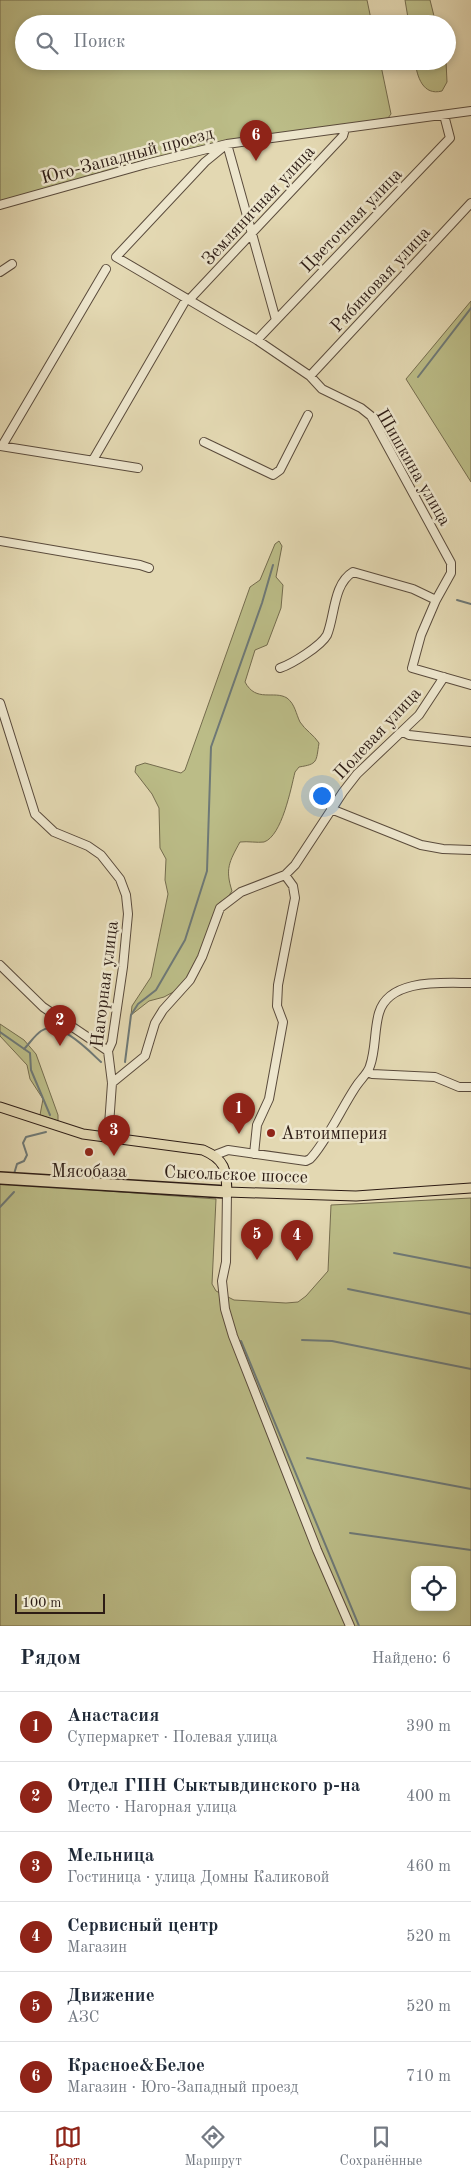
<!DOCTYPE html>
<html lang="ru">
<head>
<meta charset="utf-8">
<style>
	:root { --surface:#fff; --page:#f6f6f7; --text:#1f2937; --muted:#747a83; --line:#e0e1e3; --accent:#8f2418 }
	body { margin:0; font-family:"Old Standard TT",serif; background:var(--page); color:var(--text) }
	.controls { position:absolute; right:15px; bottom:15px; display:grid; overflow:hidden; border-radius:10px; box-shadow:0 2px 8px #0003 }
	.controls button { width:45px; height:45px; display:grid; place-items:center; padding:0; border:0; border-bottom:1px solid var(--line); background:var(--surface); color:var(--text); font:25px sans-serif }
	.scale { position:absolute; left:15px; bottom:12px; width:90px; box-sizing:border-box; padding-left:5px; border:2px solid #2d1c15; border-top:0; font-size:14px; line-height:18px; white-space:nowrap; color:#2d1c15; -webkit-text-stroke:4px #ede6cd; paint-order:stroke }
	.you { position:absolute; left:321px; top:795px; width:18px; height:18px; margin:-12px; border:4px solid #fff; border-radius:50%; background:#1a73e8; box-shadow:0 0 0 8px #1a73e833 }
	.badge { display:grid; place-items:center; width:32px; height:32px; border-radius:50%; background:var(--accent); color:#fff; font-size:16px; font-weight:700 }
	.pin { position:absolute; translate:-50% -41px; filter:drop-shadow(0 1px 2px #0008) }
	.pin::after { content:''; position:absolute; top:26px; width:18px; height:15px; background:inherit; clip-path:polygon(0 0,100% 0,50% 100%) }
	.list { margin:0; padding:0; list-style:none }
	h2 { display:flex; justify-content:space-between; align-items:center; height:65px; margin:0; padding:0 20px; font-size:21px }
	h2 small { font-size:16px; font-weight:400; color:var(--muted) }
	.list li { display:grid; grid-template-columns:32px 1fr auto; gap:15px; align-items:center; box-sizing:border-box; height:70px; padding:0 20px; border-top:1px solid var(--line) }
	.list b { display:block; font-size:19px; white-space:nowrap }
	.list p { margin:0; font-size:16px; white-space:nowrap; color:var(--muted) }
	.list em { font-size:16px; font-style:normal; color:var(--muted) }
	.icon { flex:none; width:28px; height:28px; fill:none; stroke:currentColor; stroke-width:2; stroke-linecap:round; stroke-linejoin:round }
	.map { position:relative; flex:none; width:471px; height:1626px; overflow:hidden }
	.search { position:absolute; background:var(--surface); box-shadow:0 2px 8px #0003; left:15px; right:15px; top:15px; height:55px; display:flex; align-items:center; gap:12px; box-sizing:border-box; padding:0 18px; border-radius:28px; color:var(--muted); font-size:19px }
	.sheet { height:485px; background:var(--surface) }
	nav { display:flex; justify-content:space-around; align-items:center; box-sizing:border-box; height:70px; border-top:1px solid var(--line); background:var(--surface); font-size:14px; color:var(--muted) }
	nav a { display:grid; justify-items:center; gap:2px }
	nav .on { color:var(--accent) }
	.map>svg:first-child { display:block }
</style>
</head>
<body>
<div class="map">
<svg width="471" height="1626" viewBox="0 0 471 1626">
	<rect width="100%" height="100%" fill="#e3d8b2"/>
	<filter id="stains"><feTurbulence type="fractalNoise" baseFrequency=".004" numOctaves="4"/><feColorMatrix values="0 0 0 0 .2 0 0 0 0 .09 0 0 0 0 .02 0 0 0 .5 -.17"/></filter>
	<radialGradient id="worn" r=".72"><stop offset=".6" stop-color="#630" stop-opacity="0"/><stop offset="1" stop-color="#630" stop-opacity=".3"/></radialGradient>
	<!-- green -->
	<path fill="#bbbc87" stroke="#746c4e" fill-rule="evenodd" d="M0,0H367L372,24H24V61H380L391,114L388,118L226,144L0,201Z
		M405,0H430L436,24H409Z
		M415,61H446L447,82L442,91C423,96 417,77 415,61Z
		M471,301V482L406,379Z
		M279,541L282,546L276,577L283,585L281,608L267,645L255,650L245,682C256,703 274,690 287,698C295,704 296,714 300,722C305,730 314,735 319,743C316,762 318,764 299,767L295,772C291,788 282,836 264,842C257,843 248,841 240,842C229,862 225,869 232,891L228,897L219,903L197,962L188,979L177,990L164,997L149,1001L131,1015L132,1006L151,977L168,894L165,880L166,859L160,848L159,808L152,794L135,772L136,766L145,763L181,773L185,770L250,587L260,580L275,544Z
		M0,1024L24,1040L36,1054L58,1115V1121L40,1115L43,1099L30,1079L27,1065L0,1036Z
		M0,1183L216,1199L212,1284L216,1291L234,1300L286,1303L298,1302L306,1296L328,1271L331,1205L471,1198V1626H0ZM415,1570H452V1607H415Z"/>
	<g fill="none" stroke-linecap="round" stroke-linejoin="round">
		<!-- stream -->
		<path stroke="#6e7977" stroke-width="2" d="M418,377L471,308
			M457,600L471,604
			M0,1032L30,1053L31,1070L50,1115
			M24,1049C29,1044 35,1035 41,1031C59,1019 89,1051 101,1062
			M125,1062L131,1015L138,1004L156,990L185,940L207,871L211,747L262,603L273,565
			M14,1174L17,1164L24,1161L27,1155L23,1143L26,1137L46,1132
			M0,1207L14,1192
			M394,1253L471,1268
			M348,1289L471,1314
			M302,1340L332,1341L471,1369
			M241,1341L359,1626
			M307,1458L471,1489
			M350,1533L471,1550"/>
		<defs>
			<path id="minor" d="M0,205L146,164L227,144L471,111
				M0,272L12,264
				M189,300L343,136L345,129
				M276,320L227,144L205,162L116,257L257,340L310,376L322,389L361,408L371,416L451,563V573L436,600L421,635L412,668L471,685
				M257,340L450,138L444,115
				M310,376L471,203
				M204,442L273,475L280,470L308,415
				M0,446L138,468
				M2,446L106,269
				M93,460L184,303
				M0,541L140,565L149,568
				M280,668C292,664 321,646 327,635C335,616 333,584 353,572L413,589L436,600
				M0,703L35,814L54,832L88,846L101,855L120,879L126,895L128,914L123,967L112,1042L108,1051L112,1083L108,1139
				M403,732L409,735L471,742
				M331,809L421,845L443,849L471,850
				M0,965L43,1007L108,1051
				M368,1072L372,1074L435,1077L459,1087H471
				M112,1083L145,1056L155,1023L163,1010L190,980L202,957L220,908L241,892L285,875L295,865L343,792L357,774L419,715L444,677
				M254,1154L257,1125L269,1099L283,1022L277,1006L278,985L295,898L293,886L285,875
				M215,1155L228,1150L306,1161L310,1159C326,1143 343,1105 357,1085C361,1079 368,1073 370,1066C376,1049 374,1030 379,1013C389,978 443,983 471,983
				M227,1192L226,1262L222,1281L225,1309L233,1336L317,1550L350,1626"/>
			<path id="major" d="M0,1107L83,1134L203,1150C226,1160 226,1170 227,1192L356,1196L471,1188"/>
			<path id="highway" d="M0,1178L227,1192"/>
		</defs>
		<!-- minor casing -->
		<use href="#minor" stroke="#5a4b3c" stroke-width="10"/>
		<!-- major casing -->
		<use href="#major" stroke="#2d1c15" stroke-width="11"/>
		<!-- highway casing -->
		<use href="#highway" stroke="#2d1c15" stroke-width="14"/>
		<!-- minor -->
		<use href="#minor" stroke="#ede6cd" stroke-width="8"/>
		<!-- major -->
		<use href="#major" stroke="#e3d8b2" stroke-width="9"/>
		<!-- highway -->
		<use href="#highway" stroke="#e3d8b2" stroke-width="11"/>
	</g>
	<!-- markers -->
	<g fill="#8f2418" stroke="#ede6cd" stroke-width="2">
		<circle cx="271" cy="1133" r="5"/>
		<circle cx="89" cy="1152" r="5"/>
	</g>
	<g text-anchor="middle" stroke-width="5" stroke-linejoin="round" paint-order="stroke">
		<!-- street labels -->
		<g font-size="18" fill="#2d1c15" stroke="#ede6cd">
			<text transform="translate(127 155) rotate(-15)" y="6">Юго-Западный проезд</text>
			<text transform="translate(258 205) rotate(-47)" y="6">Земляничная улица</text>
			<text transform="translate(351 220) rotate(-46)" y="6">Цветочная улица</text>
			<text transform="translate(380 279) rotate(-47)" y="6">Рябиновая улица</text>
			<text transform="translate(414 467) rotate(60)" y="6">Шишкина улица</text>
			<text transform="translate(377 733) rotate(-47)" y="6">Полевая улица</text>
			<text transform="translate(104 984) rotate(-83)" y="6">Нагорная улица</text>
			<text transform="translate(236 1174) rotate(2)" y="6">Сысольское шоссе</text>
		</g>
		<!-- poi labels -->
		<g font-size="18" fill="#2d1c15" stroke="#ede6cd" text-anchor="start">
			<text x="281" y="1139">Автоимперия</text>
			<text x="89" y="1177" text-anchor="middle">Мясобаза</text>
		</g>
	</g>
	<rect width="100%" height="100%" filter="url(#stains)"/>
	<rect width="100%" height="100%" fill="url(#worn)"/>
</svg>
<div class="controls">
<button><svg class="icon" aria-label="locate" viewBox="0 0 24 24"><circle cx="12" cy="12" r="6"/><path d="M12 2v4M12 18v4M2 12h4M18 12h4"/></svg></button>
</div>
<div class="scale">100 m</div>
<div class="you"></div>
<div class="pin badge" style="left:239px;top:1134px">1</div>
<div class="pin badge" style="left:60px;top:1046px">2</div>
<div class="pin badge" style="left:114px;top:1156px">3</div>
<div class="pin badge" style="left:297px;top:1261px">4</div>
<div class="pin badge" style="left:257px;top:1260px">5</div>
<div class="pin badge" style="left:256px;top:161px">6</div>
<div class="search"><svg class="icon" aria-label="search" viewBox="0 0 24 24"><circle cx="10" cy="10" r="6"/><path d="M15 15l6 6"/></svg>Поиск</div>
</div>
<section class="sheet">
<h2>Рядом<small>Найдено: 6</small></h2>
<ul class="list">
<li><span class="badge">1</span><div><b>Анастасия</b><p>Супермаркет · Полевая улица</p></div><em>390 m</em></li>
<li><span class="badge">2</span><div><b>Отдел ГПН Сыктывдинского р-на</b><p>Место · Нагорная улица</p></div><em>400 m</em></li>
<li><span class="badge">3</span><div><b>Мельница</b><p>Гостиница · улица Домны Каликовой</p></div><em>460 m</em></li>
<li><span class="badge">4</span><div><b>Сервисный центр</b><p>Магазин</p></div><em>520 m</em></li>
<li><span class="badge">5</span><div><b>Движение</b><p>АЗС</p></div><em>520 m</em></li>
<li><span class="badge">6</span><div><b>Красное&amp;Белое</b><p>Магазин · Юго-Западный проезд</p></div><em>710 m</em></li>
</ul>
</section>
<nav>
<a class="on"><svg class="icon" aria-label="map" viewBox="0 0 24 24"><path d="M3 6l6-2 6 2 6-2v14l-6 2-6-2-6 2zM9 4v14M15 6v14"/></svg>Карта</a>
<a><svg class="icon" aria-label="directions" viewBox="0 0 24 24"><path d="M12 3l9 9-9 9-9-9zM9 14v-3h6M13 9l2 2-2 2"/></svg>Маршрут</a>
<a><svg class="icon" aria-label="saved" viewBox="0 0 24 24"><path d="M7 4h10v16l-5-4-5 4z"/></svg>Сохранённые</a>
</nav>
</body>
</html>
